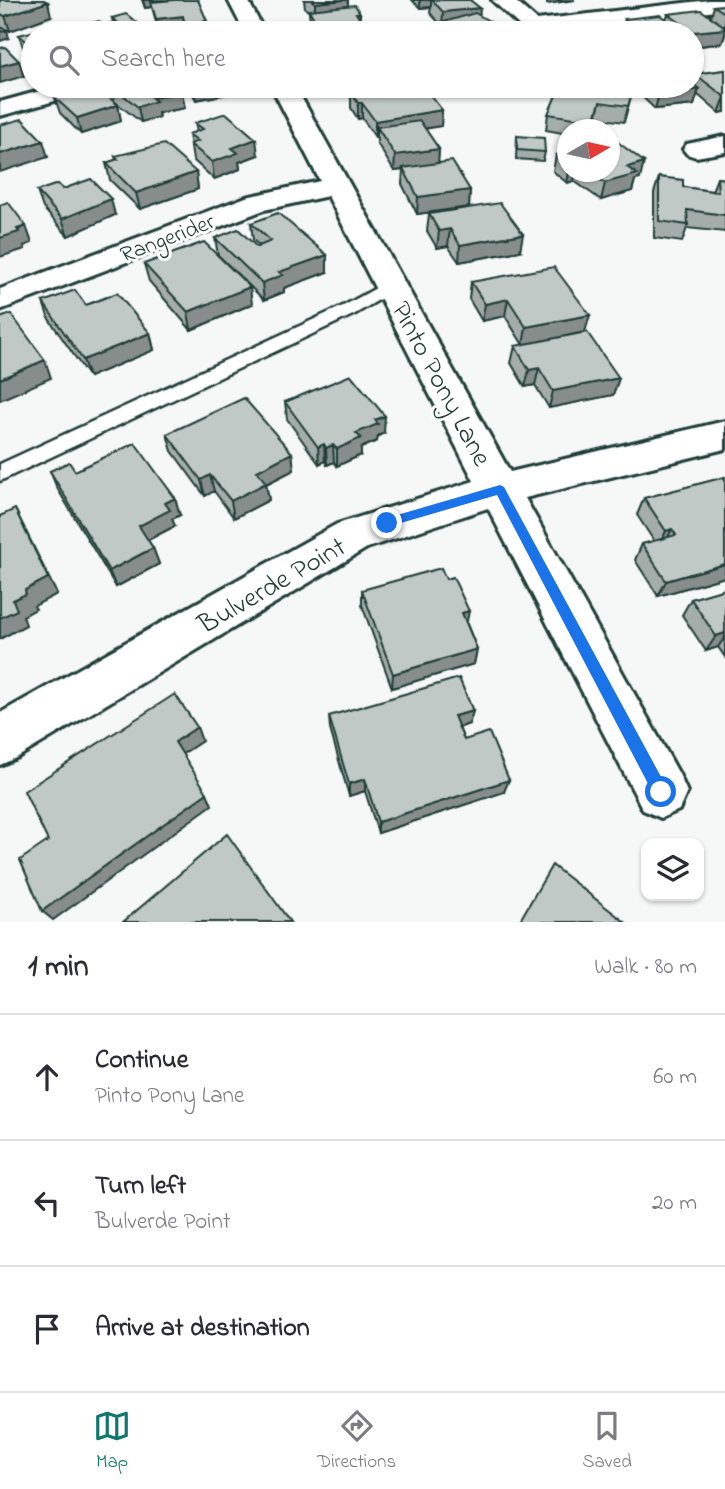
<!DOCTYPE html>
<html lang="en">
<head>
<meta charset="utf-8">
<style>
	:root { --surface:#fff; --page:#f2f2f3; --text:#2b2b33; --muted:#7c7c81; --line:#e1e1e2; --accent:#0f766e }
	body { margin:0; font-family:"Indie Flower",sans-serif; background:var(--page); color:var(--text) }
	.controls { position:absolute; right:21px; bottom:21px; display:grid; overflow:hidden; border-radius:14px; box-shadow:0 2px 5px #0004 }
	.controls button { width:63px; height:63px; display:grid; place-items:center; padding:0; border:0; border-bottom:2px solid var(--line); background:var(--surface); color:var(--text); font:35px sans-serif }
	.compass { position:absolute; left:557px; top:119px; width:63px; height:63px; border-radius:50%; background:var(--surface); box-shadow:0 2px 5px #0004; rotate:81deg }
	.stop { position:absolute; width:21px; height:21px; margin:-16px; border:5px solid #1a73e8; border-radius:50%; background:#fff }
	.stop.end { background:#1a73e8; border-color:#fff; box-shadow:0 2px 7px #0008 }
	.list { margin:0; padding:0; list-style:none }
	h2 { display:flex; justify-content:space-between; align-items:center; height:91px; margin:0; padding:0 28px; font-size:30px }
	h2 small { font-size:23px; font-weight:400; color:var(--muted) }
	.list li { display:grid; grid-template-columns:46px 1fr auto; gap:21px; align-items:center; box-sizing:border-box; height:126px; padding:0 28px; border-top:2px solid var(--line) }
	.list b { display:block; font-size:26px; white-space:nowrap }
	.list p { margin:0; font-size:23px; white-space:nowrap; color:var(--muted) }
	.list em { font-size:23px; font-style:normal; color:var(--muted) }
	.icon { flex:none; width:38px; height:38px; fill:none; stroke:currentColor; stroke-width:2; stroke-linecap:round; stroke-linejoin:round }
	.map { position:relative; flex:none; width:725px; height:922px; overflow:hidden }
	.search { position:absolute; background:var(--surface); box-shadow:0 2px 5px #0004; left:21px; right:21px; top:21px; height:77px; display:flex; align-items:center; gap:18px; box-sizing:border-box; padding:0 24px; border-radius:38px; color:var(--muted); font-size:26px }
	.sheet { height:469px; background:var(--surface) }
	nav { display:flex; justify-content:space-around; align-items:center; box-sizing:border-box; height:98px; border-top:2px solid var(--line); background:var(--surface); font-size:19px; color:var(--muted) }
	nav a { display:grid; justify-items:center; gap:4px }
	nav .on { color:var(--accent) }
	.map>svg:first-child { display:block }
</style>
</head>
<body>
<div class="map">
<svg width="725" height="922" viewBox="0 0 725 922">
	<rect width="100%" height="100%" fill="#f6f7f7"/>
	<filter id="ink" filterUnits="userSpaceOnUse"><feTurbulence type="fractalNoise" baseFrequency=".0143" numOctaves="2"/><feDisplacementMap in="SourceGraphic" scale="14" xChannelSelector="R" yChannelSelector="G"/><feConvolveMatrix kernelMatrix="1 2 1 2 8 2 1 2 1" color-interpolation-filters="sRGB"/></filter>
	<g filter="url(#ink)">
		<g fill="none" stroke-linecap="round" stroke-linejoin="round">
			<defs>
				<path id="lane" d="M391,280L397,281L400,285L397,289L355,314L0,481V464L343,306Z"/>
				<path id="street" d="M228,0H248L265,33H245Z
					M492,0H514L537,20L709,0H725V10L532,33L525,31Z
					M58,86H95L91,91L0,116V102Z
					M271,86H295L510,472L725,421V449L525,498L679,774L687,792L679,810L661,818L643,810L488,508L367,548L18,757L0,765V713L337,524L474,481L328,196L264,210L0,310V289L246,197L320,181Z
					M725,136V152L696,157L687,154L683,149L687,144Z"/>
			</defs>
			<!-- lane casing -->
			<use href="#lane" stroke="#1f3d34" stroke-width="5"/>
			<!-- street casing -->
			<use href="#street" stroke="#1f3d34" stroke-width="6"/>
			<!-- lane -->
			<use href="#lane" fill="#fff" fill-rule="evenodd"/>
			<!-- street -->
			<use href="#street" fill="#fff" fill-rule="evenodd"/>
		</g>
		<!-- wall -->
		<path fill="#a5adaa" stroke="#1f3d34" stroke-width="2" d="M0,0L51,16L10,31L0,27Z
			M142,0H198L208,33H186L185,31L159,33L152,7L145,8Z
			M304,0H348V6L360,20L363,33H366H305V23L310,22L309,12L305,8Z
			M412,0H470L479,16L498,29L527,33H443V27L430,13L431,7L420,8Z
			M725,5V35L722,43L692,47V33H584V32L623,27L625,19H666L668,14L711,17L714,6Z
			M112,18L148,31V33H85L83,25H103L113,23Z
			M33,33V58L24,50L19,35Z
			M725,70V112L719,113L697,94L694,105L655,109L636,91L638,86H692L695,74Z
			M111,86L185,108L158,113L159,117L141,122L114,101Z
			M188,86H237L238,89L227,90L228,94L196,100Z
			M352,86H423L442,110L441,126L425,129L439,149L438,163L470,190L469,207L417,214L402,184L403,170L394,171L377,143V136L375,137L362,118L358,119L351,108V92H355Z
			M632,93L624,122L596,118L592,130H568V134L546,130L548,114Z
			M85,96L118,105L121,121L81,134L60,113L55,98Z
			M195,123L258,155L239,162L240,169L214,179L193,160L189,134L197,132Z
			M517,136L545,152L543,161L516,159Z
			M568,152V172H610L640,179L635,180L632,191L601,200L574,181L567,183L553,171L556,155Z
			M115,156L196,172L198,189L140,209L110,180L106,163L116,160Z
			M659,177L683,187L712,191L717,178L725,179V232L687,228L682,242L654,238V193Z
			M63,189L115,215L68,236L43,208L37,191Z
			M429,214L520,251L459,262L448,246L437,248L427,231Z
			M251,223L327,272L284,288V292L264,300L218,255L215,238L257,247L260,246L253,240Z
			M144,264L252,304L191,330L149,281Z
			M471,282L585,332L523,345L505,316L482,321L469,299Z
			M43,302L150,333L154,350L89,377L49,319Z
			M515,346L619,378L613,395L549,408L535,385L525,387L511,363Z
			M285,402L384,433L378,436L377,441L361,448V455L337,466L334,462L327,465L325,461L319,464L287,419Z
			M167,434L292,453L294,470L266,484L269,500L234,518L214,491L205,496L172,451Z
			M50,471H75L180,515L172,519L175,526L148,540L153,548L159,564L116,587L57,488Z
			M725,477V577L658,596L635,560L642,544L654,541L637,515L644,498Z
			M725,589V657L718,647L706,651L682,615L691,599Z
			M362,590L467,624L477,649L474,664L392,688L362,605Z
			M473,711L469,724L459,728L464,740L504,792L378,833L365,791L349,796L330,729L329,716Z"/>
		<!-- shaded-wall -->
		<path fill="#868d8b" stroke="#1f3d34" stroke-width="2" d="M143,0H192L145,8Z
			M343,0H348V14L315,18V3Z
			M420,0H431V7L420,8Z
			M547,0H575L547,4Z
			M48,2L51,16L10,31L5,16Z
			M480,8L479,22H444L443,27H442L443,12Z
			M356,13H360V25L363,24V33H309V30Z
			M183,16L185,31L159,33L156,19Z
			M207,21L208,33H187L185,24Z
			M498,26L497,33H473Z
			M678,28L677,33H642Z
			M725,29V35L722,43L692,47L693,32Z
			M7,30L9,38L0,41V32Z
			M19,61L24,76L0,83V66Z
			M194,86H237L238,89L227,90L228,94L196,100Z
			M359,86H397L359,99Z
			M699,89L694,105L655,109L659,94Z
			M182,92L185,108L158,113L159,117L141,122L138,107L152,98Z
			M725,97V112L719,113Z
			M600,102L596,118L592,130L594,121Z
			M358,103H362V118L358,119Z
			M118,105L121,121L81,134L77,118Z
			M442,110L441,126L382,135L377,127V136L375,137V121Z
			M256,139L258,155L239,162L240,169L214,179L212,162L232,148Z
			M43,141L48,157L0,172V154Z
			M439,149L438,165L403,168L402,170L394,171L395,155Z
			M644,162L640,179L635,180L632,191L601,200L605,183L627,167Z
			M196,172L198,189L140,209L136,193Z
			M569,172H576L574,181L567,183Z
			M470,190L469,207L417,214L418,197Z
			M111,199L115,215L68,236L62,219Z
			M26,226L32,243L24,246L25,249L0,257V238Z
			M450,229L448,246L437,248L439,231Z
			M523,234L520,251L459,262L460,245Z
			M327,255V272L284,288V292L264,300L262,283L279,272Z
			M250,287L252,304L191,330L188,312Z
			M508,299L505,316L482,321L485,304Z
			M590,315L585,332L523,345L526,327Z
			M150,333L154,350L89,377L83,360Z
			M45,360L51,378L0,400V379Z
			M539,368L535,385L525,387L529,370Z
			M619,378L613,395L549,408L553,391Z
			M385,416L384,433L378,436L377,441L361,448V455L337,466V449L356,433L375,420Z
			M324,444L325,461L319,464L318,447Z
			M333,445L334,462L327,465L326,448Z
			M292,453L294,470L266,484L269,500L234,518L231,501L257,471Z
			M210,475L214,491L205,496L201,480Z
			M175,498L180,515L172,519L175,526L144,542L139,526L165,503Z
			M15,509L57,594L34,606L36,609L23,616L26,625L0,639V618L13,600L25,590Z
			M672,529L664,546L658,548L666,531Z
			M153,548L159,564L116,587L109,571Z
			M725,564V577L658,596L666,581Z
			M469,611L466,626L462,613Z
			M725,633V637L718,647L706,651L716,636Z
			M477,649L474,664L392,688L393,674Z
			M473,711L469,724L451,730L454,716Z
			M197,727L202,741L181,755L175,742Z
			M365,779V791L349,796V784Z
			M509,780L504,792L378,833V822Z
			M207,793L212,805L53,920L42,911Z"/>
		<!-- building -->
		<path fill="#c0c9c6" stroke="#1f3d34" stroke-width="2" d="M0,0H44L48,2L5,16L0,14Z
			M174,0H198L207,21L185,24L183,16L156,19L151,2Z
			M311,0H343L315,3Z
			M432,0H470L480,8L443,12Z
			M355,5L360,13H356L363,24L309,30L305,23L316,22L309,10Z
			M725,5V13L714,6Z
			M701,10L725,27V29L693,32L668,14Z
			M475,13L498,26L473,33H464L444,22Z
			M126,14L148,31L137,33H93L83,25L99,21L103,25L117,22L112,18Z
			M660,15L678,28L643,33L625,19Z
			M59,25L70,33H33V47L19,35Z
			M504,26L527,33H490Z
			M0,27L7,30L0,32Z
			M624,27L631,33H586L584,32Z
			M348,31L350,33H326Z
			M5,47L19,61L0,66V48Z
			M725,70V97L695,74Z
			M692,83L699,89L659,94L651,86H692Z
			M112,86H174L182,92L152,98L156,101L138,107Z
			M397,86H423L442,110L375,121L362,103H358L351,92Z
			M560,86H583L632,93L628,106L600,102L594,121L548,114Z
			M79,91L85,96L101,91L118,105L77,118L55,98Z
			M226,113L256,139L232,148L238,153L212,162L190,144L198,141L189,134L203,129L195,123Z
			M22,119L43,141L0,154V125Z
			M420,121L439,149L395,155L377,127Z
			M517,136L544,138L545,152L517,150Z
			M615,140L644,162L627,167L637,174L605,183L588,172H610V141Z
			M164,144L196,172L136,193L106,163L118,159L115,156Z
			M568,152V164L556,155Z
			M452,161L470,190L418,197L403,168Z
			M659,177L683,180V187L718,192L717,178L725,179V215L687,210L688,225L659,221Z
			M91,179L111,199L62,219L37,191L58,184L63,189Z
			M8,202L26,226L17,229L19,232L0,238V205Z
			M500,203L523,234L460,245L450,229L439,231L429,214Z
			M278,213L327,255L279,272L283,275L262,283L215,238L238,229L257,247L271,241L251,223Z
			M204,242L250,287L188,312L144,264Z
			M554,267L590,315L526,327L508,299L485,304L471,282Z
			M75,290L86,305L117,293L150,333L83,360L43,302Z
			M11,314L45,360L0,379V318Z
			M587,332L619,378L553,391L539,368L529,370L515,346Z
			M351,375L385,416L375,420L378,424L356,433L361,438L337,449L333,445L326,448L324,444L318,447L285,402Z
			M244,398L292,453L257,471L266,483L231,501L210,475L201,480L167,434Z
			M135,443L175,498L165,503L170,510L139,526L153,548L109,571L50,471L69,462L75,471Z
			M725,477V564L666,581L642,544L676,535L672,529L666,531L644,498Z
			M15,509L48,578L25,590L26,594L13,600L17,610L0,618V516Z
			M441,568L446,579L453,577L469,611L462,613L477,649L393,674L362,590Z
			M725,589V633L716,636L691,599Z
			M459,678L473,711L454,716L464,740L489,732L509,780L378,822L365,779L349,784L329,716Z
			M175,694L197,727L175,742L207,793L42,911L20,860L48,841L24,791Z
			M227,834L290,922H123Z
			M552,865L625,922H519Z"/>
	</g>
	<!-- route -->
	<path fill="#1a73e8" d="M500,485L504,487L666,786L668,792L666,797L661,799L655,797L497,495L387,527L381,523L387,518Z"/>
	<g text-anchor="middle" stroke-width="6" stroke-linejoin="round" paint-order="stroke">
		<!-- far-street labels -->
		<g font-size="23" fill="#1f3d34" stroke="#fff">
			<text transform="translate(167 237) rotate(-21)" y="8">Rangerider</text>
		</g>
		<!-- street labels -->
		<g font-size="28" fill="#1f3d34" stroke="#fff">
			<text transform="translate(443 383) rotate(62)" y="10">Pinto Pony Lane</text>
			<text transform="translate(271 584) rotate(-30)" y="10">Bulverde Point</text>
		</g>
	</g>
</svg>
<div class="controls">
<button><svg class="icon" aria-label="layers" viewBox="0 0 24 24"><path d="M12 4l9 5-9 5-9-5zM3 14l9 5 9-5"/></svg></button>
</div>
<svg class="compass" viewBox="-18 -18 36 36"><path d="M0-13l5 13h-10z" fill="#e53935"/><path d="M0 13l5-13h-10z" fill="#7c7c81"/></svg>
<div class="stop" style="left:661px;top:792px"></div>
<div class="stop end" style="left:387px;top:523px"></div>
<div class="search"><svg class="icon" aria-label="search" viewBox="0 0 24 24"><circle cx="10" cy="10" r="6"/><path d="M15 15l6 6"/></svg>Search here</div>
</div>
<section class="sheet">
<h2>1 min<small>Walk · 80 m</small></h2>
<ul class="list">
<li><svg class="icon" aria-label="ahead" viewBox="0 0 24 24"><path d="M12 20V5M6 11l6-6 6 6"/></svg><div><b>Continue</b><p>Pinto Pony Lane</p></div><em>60 m</em></li>
<li><svg class="icon" aria-label="left" viewBox="0 0 24 24"><path d="M17 20v-9H6M10 6l-5 5 5 5"/></svg><div><b>Turn left</b><p>Bulverde Point</p></div><em>20 m</em></li>
<li><svg class="icon" aria-label="arrive" viewBox="0 0 24 24"><path d="M6 21V4h12l-3 4 3 4H6"/></svg><div><b>Arrive at destination</b></div></li>
</ul>
</section>
<nav>
<a class="on"><svg class="icon" aria-label="map" viewBox="0 0 24 24"><path d="M3 6l6-2 6 2 6-2v14l-6 2-6-2-6 2zM9 4v14M15 6v14"/></svg>Map</a>
<a><svg class="icon" aria-label="directions" viewBox="0 0 24 24"><path d="M12 3l9 9-9 9-9-9zM9 14v-3h6M13 9l2 2-2 2"/></svg>Directions</a>
<a><svg class="icon" aria-label="saved" viewBox="0 0 24 24"><path d="M7 4h10v16l-5-4-5 4z"/></svg>Saved</a>
</nav>
</body>
</html>
